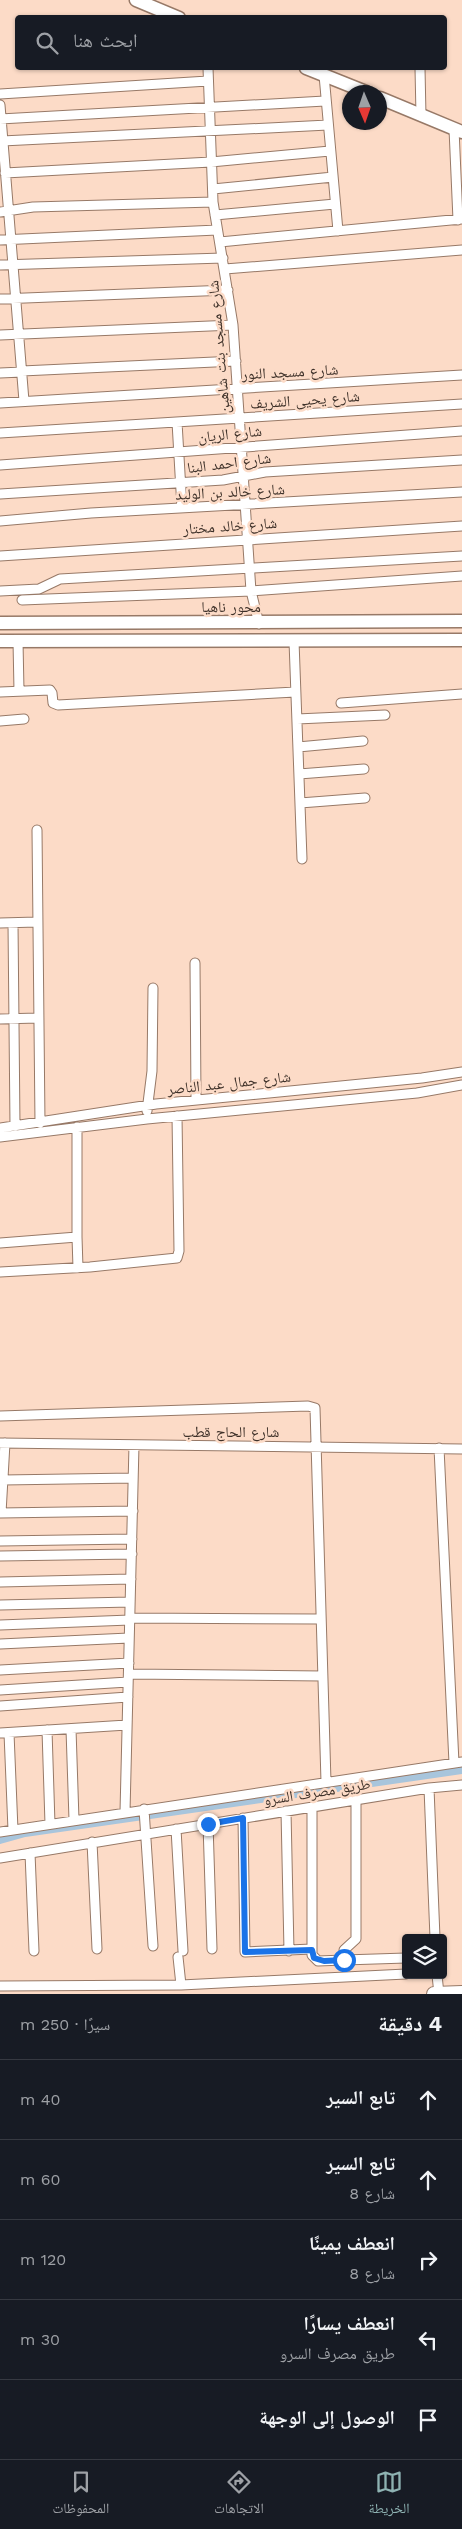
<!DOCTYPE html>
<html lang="ar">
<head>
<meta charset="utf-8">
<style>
	:root { --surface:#171b24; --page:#242831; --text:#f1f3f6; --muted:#9ea1a6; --line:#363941; --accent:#8eb2b2 }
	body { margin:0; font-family:"Work Sans","Noto Naskh Arabic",sans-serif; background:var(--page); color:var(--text); direction:rtl }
	.controls { position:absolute; right:15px; bottom:15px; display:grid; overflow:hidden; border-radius:5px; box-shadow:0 1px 4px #0004 }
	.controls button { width:45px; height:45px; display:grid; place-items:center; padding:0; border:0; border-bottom:1px solid var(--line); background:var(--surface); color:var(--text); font:25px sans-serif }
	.compass { position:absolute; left:342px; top:85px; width:45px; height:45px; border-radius:50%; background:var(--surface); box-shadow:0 1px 4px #0004; rotate:178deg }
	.stop { position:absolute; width:15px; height:15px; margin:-11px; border:4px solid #1a73e8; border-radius:50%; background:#fff }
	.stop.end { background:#1a73e8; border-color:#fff; box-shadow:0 1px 5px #0008 }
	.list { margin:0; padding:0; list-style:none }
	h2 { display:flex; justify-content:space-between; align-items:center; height:65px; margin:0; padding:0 20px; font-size:21px }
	h2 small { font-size:16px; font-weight:400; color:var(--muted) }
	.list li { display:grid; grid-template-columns:32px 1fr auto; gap:15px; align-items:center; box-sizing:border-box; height:80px; padding:0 20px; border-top:1px solid var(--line) }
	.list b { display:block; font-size:19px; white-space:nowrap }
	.list p { margin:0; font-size:16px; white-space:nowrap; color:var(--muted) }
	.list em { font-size:16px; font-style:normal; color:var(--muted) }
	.icon { flex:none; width:28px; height:28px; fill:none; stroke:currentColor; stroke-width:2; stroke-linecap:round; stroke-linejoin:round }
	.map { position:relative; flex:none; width:462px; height:1994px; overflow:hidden; direction:ltr }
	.search { position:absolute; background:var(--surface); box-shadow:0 1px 4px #0004; left:15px; right:15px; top:15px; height:55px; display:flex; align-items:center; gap:12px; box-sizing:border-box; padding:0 18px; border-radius:5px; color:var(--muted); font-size:19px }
	.sheet { height:465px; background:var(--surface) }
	nav { display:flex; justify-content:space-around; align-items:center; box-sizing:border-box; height:70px; border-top:1px solid var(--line); background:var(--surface); font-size:14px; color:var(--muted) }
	nav a { display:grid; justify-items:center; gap:2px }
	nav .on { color:var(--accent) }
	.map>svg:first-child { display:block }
</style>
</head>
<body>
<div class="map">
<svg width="462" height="1994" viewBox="0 0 462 1994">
	<rect width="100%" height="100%" fill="#fcdbc7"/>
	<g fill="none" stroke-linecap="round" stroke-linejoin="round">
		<!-- canal -->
		<path stroke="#a8c5dc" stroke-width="8" d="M0,1840L25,1833L462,1770"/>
		<defs>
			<path id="street" d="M208,68L213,202L233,325L251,591L259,624
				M420,68L421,116
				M324,75L338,231
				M0,94L208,81
				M0,105L24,401
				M0,119L325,101
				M454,129L458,220
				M2,141L328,125
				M5,173L211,162L330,151
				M213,189L333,177
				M0,212L33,207L213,202
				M215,215L335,204
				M0,240L217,230
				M220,242L462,219
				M0,265L223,258
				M225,269L462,250
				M0,299L228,290
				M0,335L233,325
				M22,371L236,361
				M0,373L22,372
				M0,403L462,375
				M177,422L182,508
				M0,433L462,404
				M0,465L462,431
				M0,494L223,480L265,472L462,460
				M0,521L91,513L462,492
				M0,556L462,526
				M0,591L39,589L60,579L462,556
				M22,600L251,591L462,576
				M18,641L19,691
				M294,641L302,859
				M0,692L50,690L52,693L53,703L58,705L295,692
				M341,703L462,694
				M297,719L385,715
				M0,721L24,719
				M298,747L363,741
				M299,774L364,769
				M300,803L365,798
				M37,830L40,1123
				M0,923L37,922
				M13,923L15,1126
				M195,963L196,1099
				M0,1019L38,1018
				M147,1111L152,1071L153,988
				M0,1128L156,1104L422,1078L462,1072
				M0,1137L147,1119L417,1093L462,1085
				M77,1237L78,1268
				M0,1243L77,1237V1127
				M0,1272L90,1267L177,1258L179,1251L177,1116
				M0,1416L308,1406L315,1408L326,1782
				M0,1443L462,1449
				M439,1448L454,1763
				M3,1480L133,1478
				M0,1513L133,1511
				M1,1513L5,1443
				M0,1541L132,1539
				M0,1556L132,1554
				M0,1582L131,1579
				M0,1605L130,1602
				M130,1618L320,1619
				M0,1625L130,1620
				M0,1644L129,1638
				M0,1670L129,1663
				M129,1674L322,1676
				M0,1690L128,1682
				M0,1706L128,1697
				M71,1729L74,1820
				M47,1730L50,1824
				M0,1733L127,1725
				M9,1733L13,1830
				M429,1788L435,1938
				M356,1800V1939L344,1950V1960L406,1958
				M312,1807V1955L318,1961L344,1960
				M144,1809L153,1946
				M286,1811L289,1951
				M125,1812L134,1445
				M243,1818L245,1952L312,1949
				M208,1824L212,1949
				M176,1829L183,1951
				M0,1832L462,1762
				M92,1842L97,1949
				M30,1853L34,1951
				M0,1858L429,1788L462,1785
				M178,1957L181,1985
				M437,1975L439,1994
				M0,1986L181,1985L406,1974"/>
			<path id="secondary" d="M136,0L179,18
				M306,68L366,92
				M380,98L462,132
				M0,623L462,621
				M0,641L462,640"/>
			<path id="primary" d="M434,1994L462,1993"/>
		</defs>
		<!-- street casing -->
		<use href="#street" stroke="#977967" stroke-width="11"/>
		<!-- secondary casing -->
		<use href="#secondary" stroke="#977967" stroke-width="15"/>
		<!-- primary casing -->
		<use href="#primary" stroke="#977967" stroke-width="16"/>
		<!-- street -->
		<use href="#street" stroke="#fff" stroke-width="9"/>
		<!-- secondary -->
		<use href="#secondary" stroke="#fff" stroke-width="12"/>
		<!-- primary -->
		<use href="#primary" stroke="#fff" stroke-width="14"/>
	</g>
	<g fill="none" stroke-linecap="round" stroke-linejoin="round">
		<!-- route -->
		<path stroke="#1a73e8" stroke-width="6" d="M208,1824L243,1818L245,1952L312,1950L314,1958L324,1961L344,1960"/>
	</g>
	<g text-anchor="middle" stroke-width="5" stroke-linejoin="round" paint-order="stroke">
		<!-- street labels -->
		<g font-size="15" fill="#3f322a" stroke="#fcdbc7">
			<text transform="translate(219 347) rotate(-95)" y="5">شارع مسجد بنت شاهين</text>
			<text transform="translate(290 372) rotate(-3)" y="5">شارع مسجد النور</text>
			<text transform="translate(305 400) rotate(-4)" y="5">شارع يحيى الشريف</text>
			<text transform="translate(230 434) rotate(-6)" y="5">شارع الريان</text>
			<text transform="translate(229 463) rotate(-7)" y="5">شارع احمد البنا</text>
			<text transform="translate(230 492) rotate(-3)" y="5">شارع خالد بن الوليد</text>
			<text transform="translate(230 526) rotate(-4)" y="5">شارع خالد مختار</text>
			<text x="231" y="612">محور ناهيا</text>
			<text transform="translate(229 1083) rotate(-6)" y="5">شارع جمال عبد الناصر</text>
			<text x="231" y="1437">شارع الحاج قطب</text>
			<text transform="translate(317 1792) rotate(-9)" y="5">طريق مصرف السرو</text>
		</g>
	</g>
</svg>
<div class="controls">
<button><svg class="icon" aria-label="layers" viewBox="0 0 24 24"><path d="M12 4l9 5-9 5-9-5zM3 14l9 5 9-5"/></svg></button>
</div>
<svg class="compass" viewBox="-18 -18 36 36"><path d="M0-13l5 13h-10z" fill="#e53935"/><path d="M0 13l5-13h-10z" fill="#9ea1a6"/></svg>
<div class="stop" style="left:344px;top:1960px"></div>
<div class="stop end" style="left:208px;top:1824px"></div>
<div class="search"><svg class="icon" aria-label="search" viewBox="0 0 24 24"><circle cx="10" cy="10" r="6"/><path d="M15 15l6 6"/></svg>ابحث هنا</div>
</div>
<section class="sheet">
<h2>4 دقيقة<small>سيرًا · 250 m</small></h2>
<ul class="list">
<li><svg class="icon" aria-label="ahead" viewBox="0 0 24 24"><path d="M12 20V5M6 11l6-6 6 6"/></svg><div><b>تابع السير</b></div><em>40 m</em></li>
<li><svg class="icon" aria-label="ahead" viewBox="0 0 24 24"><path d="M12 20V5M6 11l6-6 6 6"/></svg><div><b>تابع السير</b><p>شارع 8</p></div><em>60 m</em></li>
<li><svg class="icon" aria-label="right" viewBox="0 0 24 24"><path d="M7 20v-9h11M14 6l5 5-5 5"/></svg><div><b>انعطف يمينًا</b><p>شارع 8</p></div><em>120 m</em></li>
<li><svg class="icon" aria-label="left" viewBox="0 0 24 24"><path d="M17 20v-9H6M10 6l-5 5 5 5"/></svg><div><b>انعطف يسارًا</b><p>طريق مصرف السرو</p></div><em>30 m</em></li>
<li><svg class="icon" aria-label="arrive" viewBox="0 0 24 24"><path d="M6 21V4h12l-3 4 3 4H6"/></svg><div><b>الوصول إلى الوجهة</b></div></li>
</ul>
</section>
<nav>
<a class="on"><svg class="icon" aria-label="map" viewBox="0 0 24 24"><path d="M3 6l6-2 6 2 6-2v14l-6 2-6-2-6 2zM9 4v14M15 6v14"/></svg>الخريطة</a>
<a><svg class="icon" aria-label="directions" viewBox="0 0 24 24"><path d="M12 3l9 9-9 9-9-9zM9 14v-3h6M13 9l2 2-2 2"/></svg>الاتجاهات</a>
<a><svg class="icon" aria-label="saved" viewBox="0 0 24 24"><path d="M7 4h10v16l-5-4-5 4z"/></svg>المحفوظات</a>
</nav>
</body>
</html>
